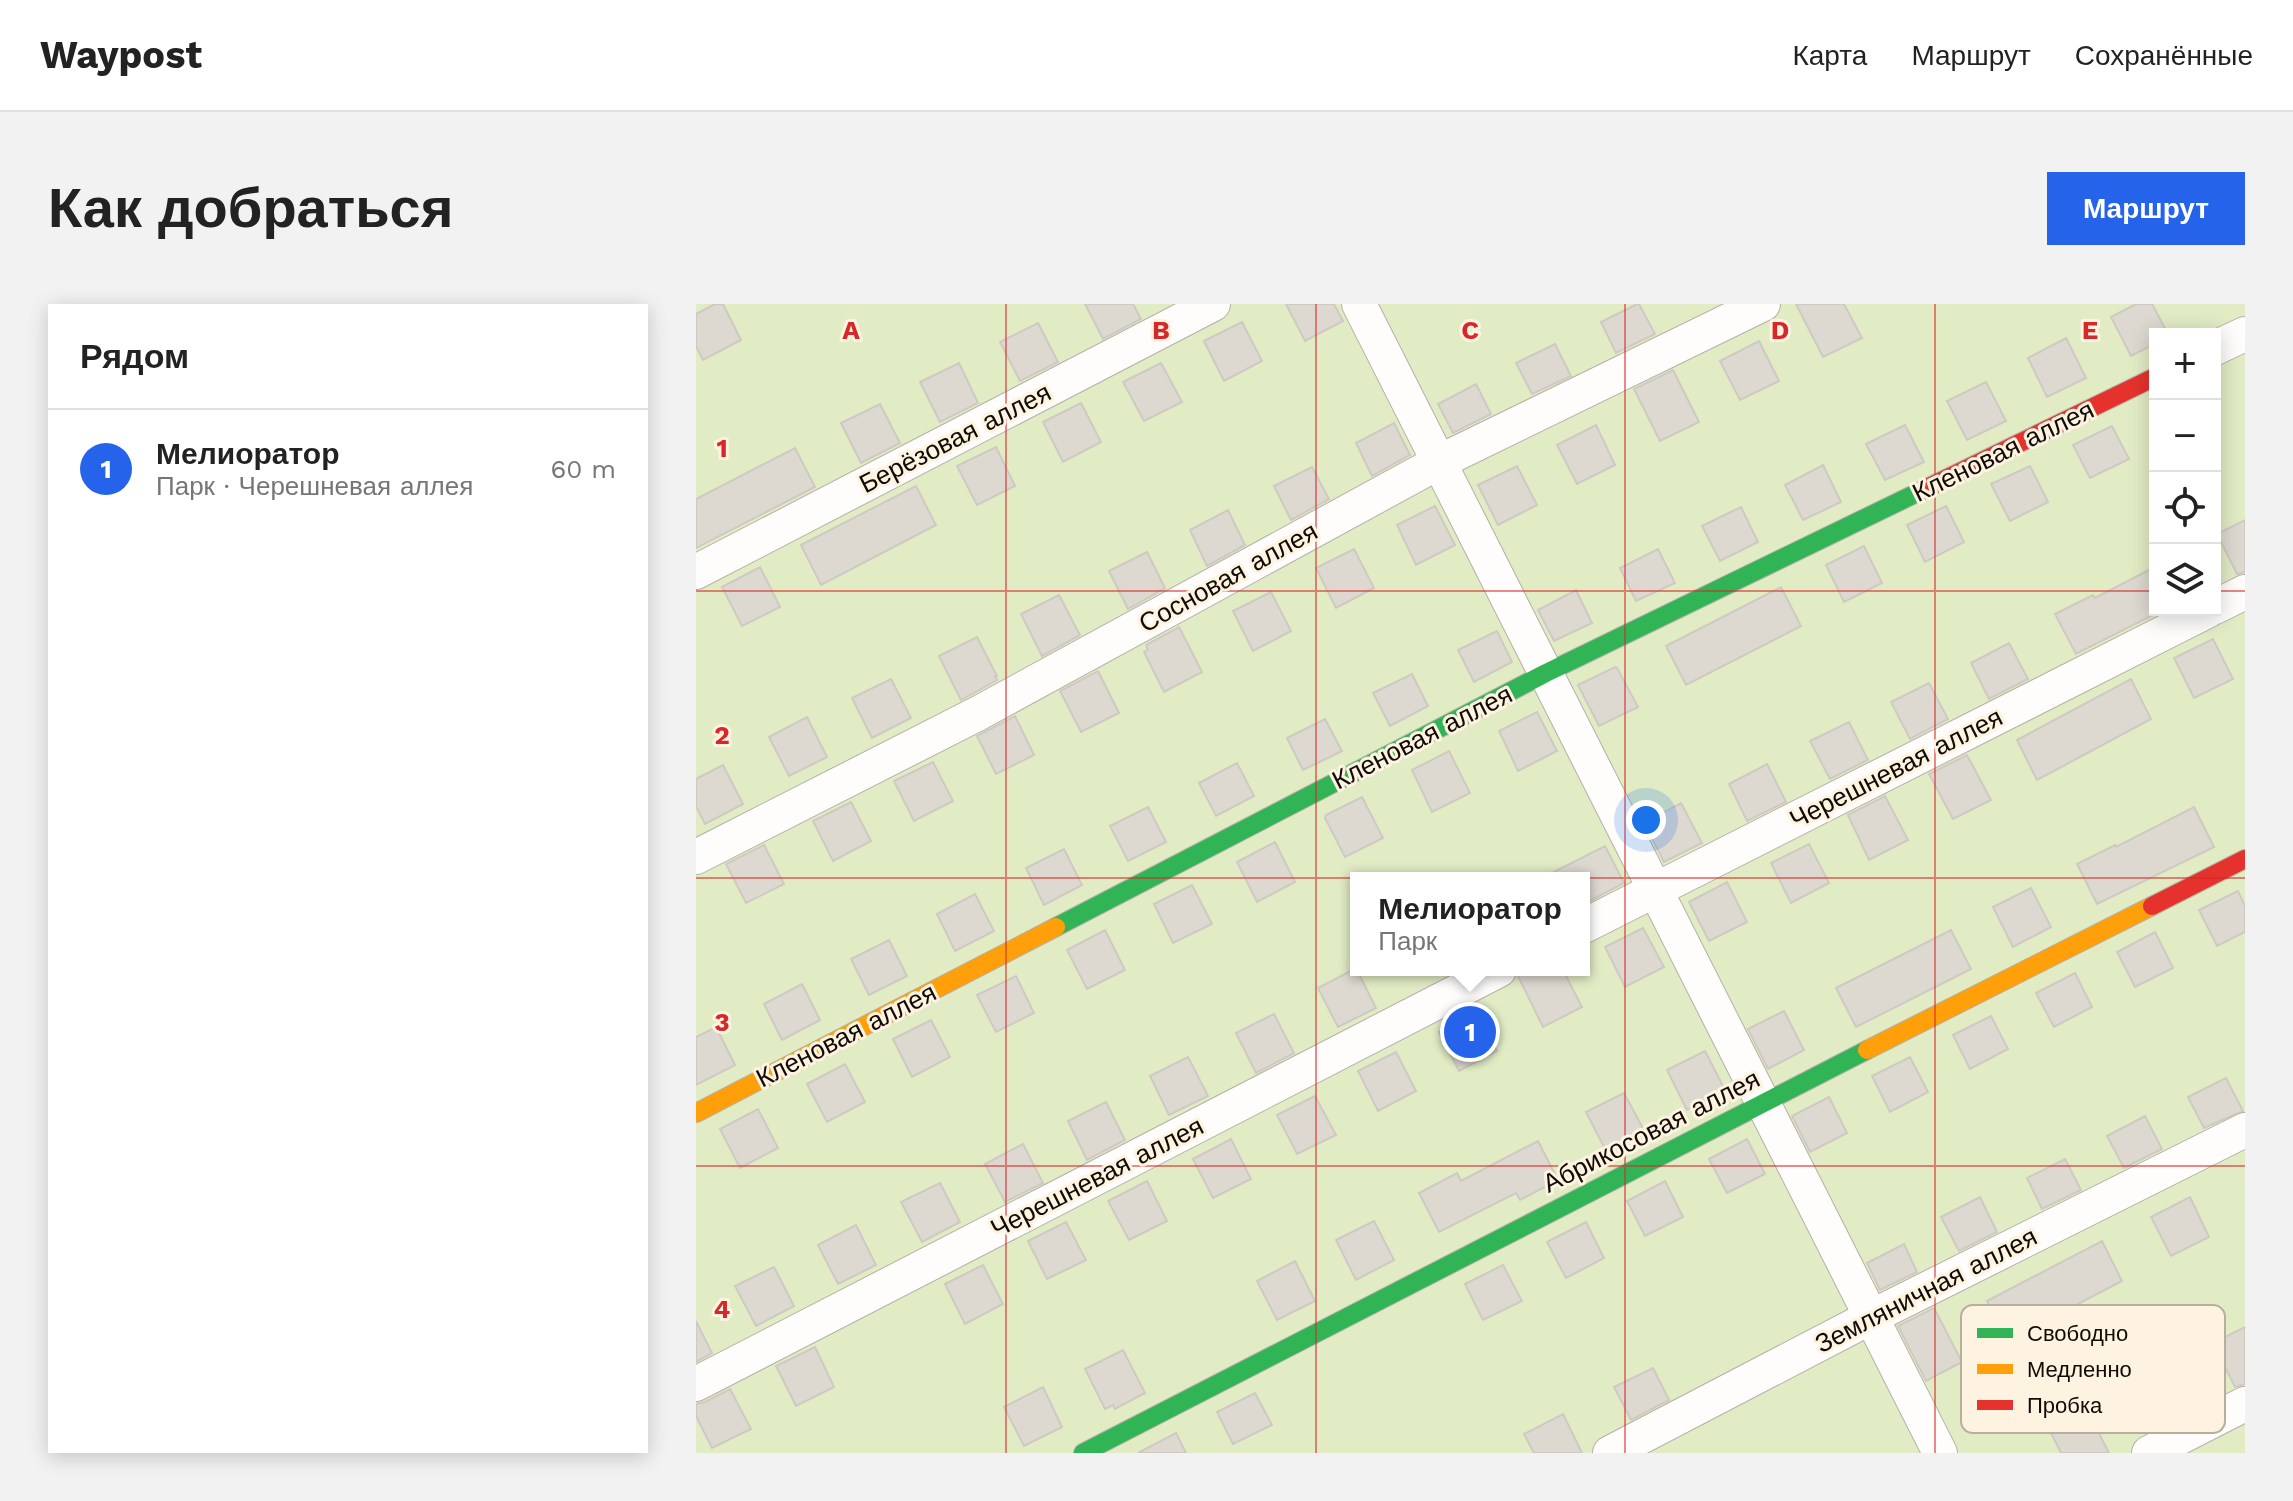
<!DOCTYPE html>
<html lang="ru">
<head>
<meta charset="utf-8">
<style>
	:root { --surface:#fff; --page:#f2f2f2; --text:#222; --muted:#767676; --line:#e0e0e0; --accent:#2563eb }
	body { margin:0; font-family:"Work Sans",sans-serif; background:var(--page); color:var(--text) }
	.controls { position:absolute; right:24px; top:24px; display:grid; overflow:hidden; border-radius:0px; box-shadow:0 4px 20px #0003 }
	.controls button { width:72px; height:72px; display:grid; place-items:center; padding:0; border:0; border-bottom:2px solid var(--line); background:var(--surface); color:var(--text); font:40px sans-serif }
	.you { position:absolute; left:950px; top:516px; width:28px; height:28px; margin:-20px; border:6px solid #fff; border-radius:50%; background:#1a73e8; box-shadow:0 0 0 12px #1a73e833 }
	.badge { display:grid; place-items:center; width:52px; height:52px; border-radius:50%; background:var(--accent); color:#fff; font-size:26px; font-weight:700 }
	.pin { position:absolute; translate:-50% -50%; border:4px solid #fff; box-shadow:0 2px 8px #0006 }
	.popup { position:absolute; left:654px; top:568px; width:240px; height:104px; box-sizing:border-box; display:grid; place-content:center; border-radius:0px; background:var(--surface); filter:drop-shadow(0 2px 6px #0005); font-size:26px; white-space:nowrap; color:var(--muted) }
	.popup b { font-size:30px; color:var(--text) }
	.popup::after { content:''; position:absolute; left:50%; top:100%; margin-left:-16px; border:16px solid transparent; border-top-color:var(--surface) }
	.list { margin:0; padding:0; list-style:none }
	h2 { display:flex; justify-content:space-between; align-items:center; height:104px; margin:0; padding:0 32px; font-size:34px }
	h2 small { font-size:26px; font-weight:400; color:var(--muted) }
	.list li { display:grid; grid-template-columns:52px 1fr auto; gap:24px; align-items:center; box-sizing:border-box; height:120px; padding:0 32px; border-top:2px solid var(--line) }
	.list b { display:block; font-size:30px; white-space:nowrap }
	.list p { margin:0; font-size:26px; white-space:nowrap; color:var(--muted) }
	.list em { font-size:26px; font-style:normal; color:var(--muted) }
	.icon { flex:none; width:44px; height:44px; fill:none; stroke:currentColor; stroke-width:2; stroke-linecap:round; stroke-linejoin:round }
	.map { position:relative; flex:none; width:1549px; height:1149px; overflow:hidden; border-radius:0px }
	header { display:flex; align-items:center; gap:48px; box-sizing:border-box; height:112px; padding:0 40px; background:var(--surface); border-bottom:2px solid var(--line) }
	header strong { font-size:38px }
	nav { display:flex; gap:44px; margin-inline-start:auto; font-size:28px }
	.intro { display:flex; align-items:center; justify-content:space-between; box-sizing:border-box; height:192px; padding:0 48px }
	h1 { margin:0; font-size:56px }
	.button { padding:20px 36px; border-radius:0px; background:var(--accent); color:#fff; font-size:28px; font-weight:700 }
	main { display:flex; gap:48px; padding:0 48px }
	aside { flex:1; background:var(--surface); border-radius:0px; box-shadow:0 4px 20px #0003 }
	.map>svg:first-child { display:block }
</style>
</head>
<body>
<header>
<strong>Waypost</strong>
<nav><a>Карта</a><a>Маршрут</a><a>Сохранённые</a></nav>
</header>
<div class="intro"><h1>Как добраться</h1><a class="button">Маршрут</a></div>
<main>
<aside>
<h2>Рядом<small></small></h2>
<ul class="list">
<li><span class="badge">1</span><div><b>Мелиоратор</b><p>Парк · Черешневая аллея</p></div><em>60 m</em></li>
</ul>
</aside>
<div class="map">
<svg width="1549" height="1149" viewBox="0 0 1549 1149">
	<rect width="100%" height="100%" fill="#f8f2e7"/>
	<!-- green -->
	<path fill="#e1ebc4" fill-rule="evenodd" d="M0,0H1549V1149H0ZM1459,30H1519V306H1459ZM660,574H888V666H660Z"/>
	<!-- building -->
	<path fill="#ddd8d0" stroke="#cfcac1" stroke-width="2" d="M19,0H27L45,36L7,56L0,42V10Z
		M389,0H437L445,15L407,35Z
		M590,0H638L647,17L609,37Z
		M941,0H943L959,30L920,49L905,18Z
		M1100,0H1148L1166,34L1127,53Z
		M1440,0H1456L1472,30H1459V40L1435,52L1415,13Z
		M546,18L566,57L528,77L508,37Z
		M342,19L362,58L324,77L304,38Z
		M1370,34L1390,74L1351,93L1332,54Z
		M1063,37L1083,77L1044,96L1024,57Z
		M859,40L875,72L836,90L820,59Z
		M263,59L282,99L244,118L224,78Z
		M465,59L486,98L448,117L427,78Z
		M977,66L1003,118L964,137L938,85Z
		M1290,78L1310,117L1271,136L1251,97Z
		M780,80L795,110L757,129L742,100Z
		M385,99L405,138L367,158L347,118Z
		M184,100L204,139L165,159L145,119Z
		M698,119L714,151L676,172L660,139Z
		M900,121L919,161L881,180L861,141Z
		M1209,121L1228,158L1189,176L1170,140Z
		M1416,122L1433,155L1394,174L1377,141Z
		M300,143L319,182L281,201L261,162Z
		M99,144L119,183L0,244V195Z
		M1127,161L1145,198L1107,216L1089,181Z
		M821,162L841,201L802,221L782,181Z
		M1334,162L1352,198L1314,217L1295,180Z
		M616,163L633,195L595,216L578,182Z
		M220,182L240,221L125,281L105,241Z
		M739,202L759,241L720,261L701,221Z
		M1250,202L1268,238L1229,258L1211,221Z
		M1045,203L1062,238L1024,257L1006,222Z
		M532,206L549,241L511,262L494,226Z
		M1549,216V268L1541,270L1521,230Z
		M1168,242L1186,279L1148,298L1130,261Z
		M658,245L678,284L640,304L620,264Z
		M962,245L979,279L940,297L924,264Z
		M451,248L469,284L432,305L413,267Z
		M64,263L84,303L46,322L26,283Z
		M1459,263V310L1380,350L1359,310L1397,291L1399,294Z
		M1085,283L1105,322L990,381L970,342Z
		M880,286L896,319L858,337L842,306Z
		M575,288L595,327L557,347L537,307Z
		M363,291L384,331L346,352L325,310Z
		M483,323L506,368L468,388L448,348L452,346L450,341Z
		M801,327L816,358L778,378L762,346Z
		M281,333L301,372L299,373L301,376L265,396L243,352Z
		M1517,335L1537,375L1498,394L1478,354Z
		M1313,339L1332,375L1293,395L1275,359Z
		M919,363L921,364L942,403L903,422L882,381Z
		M402,367L423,409L385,428L364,387Z
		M716,370L732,402L694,422L677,389Z
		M195,375L215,414L176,434L156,394Z
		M1435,375L1455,415L1341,476L1321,436Z
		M1233,379L1252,415L1214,435L1195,398Z
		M841,408L861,447L822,467L803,427Z
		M319,412L338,451L300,470L281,432Z
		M111,413L131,453L93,472L73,433Z
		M629,415L646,447L607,466L591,434Z
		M1153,418L1172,456L1134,475L1114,437Z
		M753,447L774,489L736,508L716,466Z
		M1271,451L1295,496L1257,515L1233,470Z
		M237,458L257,497L218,517L198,477Z
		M541,459L558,492L520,512L503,479Z
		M1071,460L1090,498L1051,517L1033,480Z
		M27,461L47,500L9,520L0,502V475Z
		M1189,492L1212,536L1173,556L1152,511Z
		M666,493L687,534L649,553L629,514L630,511Z
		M155,498L175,537L137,557L117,517Z
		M985,499L1006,539L968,558L948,519Z
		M452,503L470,538L432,557L414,522Z
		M1498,503L1518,543L1401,600L1381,560L1419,541L1420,543Z
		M579,538L599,578L561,598L541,558Z
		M1113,540L1133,579L1095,599L1075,559Z
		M68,541L88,580L50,599L30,560Z
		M909,542L928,579L888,600V574H846Z
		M368,545L386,581L348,601L330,564Z
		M1031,578L1051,618L1013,637L993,598Z
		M496,581L516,620L477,639L458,600Z
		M1335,584L1355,623L1317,643L1297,603Z
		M1542,587L1549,602V628L1521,642L1503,606Z
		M279,590L298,627L259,647L241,610Z
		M947,624L968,663L929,683L909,643Z
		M409,626L429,666L391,685L371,646Z
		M1255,626L1275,665L1160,723L1140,684Z
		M1459,628L1477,664L1439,683L1421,648Z
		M193,636L211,672L173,691L155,655Z
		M660,664L680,704L642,723L622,684Z
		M823,666H867L886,703L847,723L822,672Z
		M1379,669L1396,703L1358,723L1340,689Z
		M320,672L338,709L300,728L281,691Z
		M106,680L124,716L86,736L68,700Z
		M1088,707L1108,746L1072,765L1052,725Z
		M781,708L801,747L763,767L743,728Z
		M578,710L598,749L560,769L540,729Z
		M1295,712L1312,745L1274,765L1257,731Z
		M235,716L254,753L216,773L197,735Z
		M20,723L39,761L0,781V733Z
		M1009,747L1029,786L991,806L971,766Z
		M700,748L720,787L682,807L662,767Z
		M492,753L512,792L473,811L454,772Z
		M1214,753L1232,788L1194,808L1176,772Z
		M149,760L169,798L131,818L111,780Z
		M1530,774L1547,807L1508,824L1492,793Z
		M928,789L949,828L910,847L890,808Z
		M619,792L640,831L601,850L581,811Z
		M1133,793L1151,829L1114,848L1096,812Z
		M410,798L429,836L391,856L372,817Z
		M62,805L82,844L44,864L24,825Z
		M1449,812L1466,845L1428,864L1411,832Z
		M535,835L555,875L517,894L497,855Z
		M1051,835L1069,870L1031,889L1013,855Z
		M842,837L862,876L824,896L820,889L743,928L723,889L761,869L765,877Z
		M327,840L347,879L309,898L289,860Z
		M1369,855L1385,886L1346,905L1331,874Z
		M451,877L471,917L433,936L412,897Z
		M969,877L987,913L949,932L931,897Z
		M244,879L264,918L226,938L205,898Z
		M1284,893L1301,928L1263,947L1245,913Z
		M1494,893L1513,933L1475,952L1455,913Z
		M678,917L698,956L660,976L640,936Z
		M370,918L390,956L351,975L332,937Z
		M890,918L908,954L870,974L851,938Z
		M160,921L180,961L142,980L122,941Z
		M1406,937L1426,977L1311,1037L1291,997Z
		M1208,940L1221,968L1184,986L1171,959Z
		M599,957L619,997L581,1016L561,977Z
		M287,961L307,1000L269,1020L249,980Z
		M807,961L826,997L787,1016L769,980Z
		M78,963L98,1002L60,1022L39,982Z
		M1238,1004L1266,1058L1230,1077L1202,1022Z
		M0,1017L16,1049L0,1058Z
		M1549,1023V1080L1539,1083L1517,1039Z
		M119,1043L138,1083L100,1102L80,1062Z
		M427,1046L449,1089L419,1105L417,1101L409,1105L389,1065Z
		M957,1064L973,1096L935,1116L918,1083Z
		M347,1083L366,1123L328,1142L308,1103Z
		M34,1085L55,1125L16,1144L0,1112V1100L9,1098Z
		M559,1089L576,1121L537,1140L521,1108Z
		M1390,1104L1413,1149H1365L1352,1123Z
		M867,1110L886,1149H838L828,1130Z
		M480,1129L490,1149H442Z"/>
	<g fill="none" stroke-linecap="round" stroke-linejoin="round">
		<defs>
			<path id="street" d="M663,0L1244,1149
				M1519,44L1549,30
				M0,268L517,0
				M1519,303L1549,288
				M0,553L281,410L743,158L1067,0
				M888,622L1513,306
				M0,1080L803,666
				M914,1149L1175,1013L1549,826
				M1453,1149L1549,1100"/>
			<path id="fast" d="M360,623L850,369L1233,183
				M387,1149L1171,746"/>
			<path id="slow" d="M1171,746L1456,602
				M0,809L360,623"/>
			<path id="jam" d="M1233,183L1459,73
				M1456,602L1549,555"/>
		</defs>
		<!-- street casing -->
		<use href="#street" stroke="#b5b0a7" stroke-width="36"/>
		<!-- fast casing -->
		<use href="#fast" stroke="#b5b0a7" stroke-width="20"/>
		<!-- slow casing -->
		<use href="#slow" stroke="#b5b0a7" stroke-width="20"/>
		<!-- jam casing -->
		<use href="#jam" stroke="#b5b0a7" stroke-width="20"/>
		<!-- street -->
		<use href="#street" stroke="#fefdfb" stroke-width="34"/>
		<!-- fast -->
		<use href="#fast" stroke="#30b455" stroke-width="18"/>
		<!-- slow -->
		<use href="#slow" stroke="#ff9f0a" stroke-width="18"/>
		<!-- jam -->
		<use href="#jam" stroke="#e5322d" stroke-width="18"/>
	</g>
	<!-- grid -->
	<path fill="none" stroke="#d62828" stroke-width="2" stroke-opacity="0.55" d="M310,0V1149M620,0V1149M929,0V1149M1239,0V1149M0,287H1459M1519,287H1549M0,574H1549M0,862H1549"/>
	<g text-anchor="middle" stroke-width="6" stroke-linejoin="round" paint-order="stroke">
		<!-- street labels -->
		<g font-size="26" fill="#100c05" stroke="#fef3e1">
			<text transform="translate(259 134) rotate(-27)" y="9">Берёзовая аллея</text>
			<text transform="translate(1307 147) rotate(-26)" y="9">Кленовая аллея</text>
			<text transform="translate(532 273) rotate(-29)" y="9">Сосновая аллея</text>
			<text transform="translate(726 433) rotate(-27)" y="9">Кленовая аллея</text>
			<text transform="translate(1200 464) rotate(-27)" y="9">Черешневая аллея</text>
			<text transform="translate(150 731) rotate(-27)" y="9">Кленовая аллея</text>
			<text transform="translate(955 827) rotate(-27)" y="9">Абрикосовая аллея</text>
			<text transform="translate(401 873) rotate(-27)" y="9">Черешневая аллея</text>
			<text transform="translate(1230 986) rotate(-27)" y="9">Земляничная аллея</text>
		</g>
	</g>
	<!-- legend -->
	<rect x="1265" y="1001" width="264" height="128" rx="12" fill="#fef3e1" stroke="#b7ae9f" stroke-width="2"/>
	<rect x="1281" y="1024" width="36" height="10" fill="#30b455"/>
	<rect x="1281" y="1060" width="36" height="10" fill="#ff9f0a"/>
	<rect x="1281" y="1096" width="36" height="10" fill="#e5322d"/>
	<g font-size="22" fill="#100c05">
		<text x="1331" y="1037">Свободно</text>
		<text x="1331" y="1073">Медленно</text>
		<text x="1331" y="1109">Пробка</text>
	</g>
	<g font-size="26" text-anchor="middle" font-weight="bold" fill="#d62828" stroke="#fef3e1" stroke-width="6" stroke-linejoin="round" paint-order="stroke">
		<text x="155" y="35">A</text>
		<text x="465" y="35">B</text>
		<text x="774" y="35">C</text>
		<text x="1084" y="35">D</text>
		<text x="1394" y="35">E</text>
		<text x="26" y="153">1</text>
		<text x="26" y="440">2</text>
		<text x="26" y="727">3</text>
		<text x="26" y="1014">4</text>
	</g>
</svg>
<div class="controls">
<button>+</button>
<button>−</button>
<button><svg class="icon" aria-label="locate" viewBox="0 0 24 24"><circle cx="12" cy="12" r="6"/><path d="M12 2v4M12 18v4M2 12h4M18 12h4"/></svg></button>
<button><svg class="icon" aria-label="layers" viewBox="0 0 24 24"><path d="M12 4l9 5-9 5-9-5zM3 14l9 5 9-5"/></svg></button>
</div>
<div class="you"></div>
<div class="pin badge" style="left:774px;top:728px">1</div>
<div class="popup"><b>Мелиоратор</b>Парк</div>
</div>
</main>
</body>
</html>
